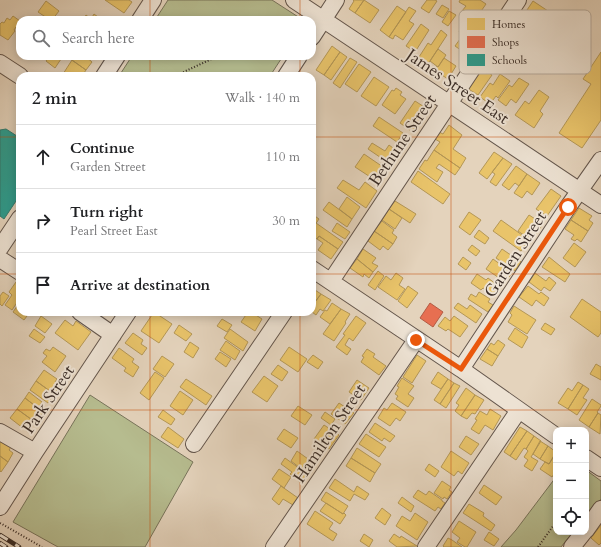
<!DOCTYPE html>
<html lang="en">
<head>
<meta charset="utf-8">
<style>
	:root { --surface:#fff; --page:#f6f6f6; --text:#202124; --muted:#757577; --line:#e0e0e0 }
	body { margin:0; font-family:Cardo,serif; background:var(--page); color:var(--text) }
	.controls { position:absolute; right:12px; bottom:12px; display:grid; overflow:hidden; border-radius:8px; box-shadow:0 2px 10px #0003 }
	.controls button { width:36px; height:36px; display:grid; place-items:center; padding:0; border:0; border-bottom:1px solid var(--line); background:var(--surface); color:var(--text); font:20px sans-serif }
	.stop { position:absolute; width:12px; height:12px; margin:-9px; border:3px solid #ea580c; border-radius:50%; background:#fff }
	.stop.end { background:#ea580c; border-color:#fff; box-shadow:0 1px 4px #0008 }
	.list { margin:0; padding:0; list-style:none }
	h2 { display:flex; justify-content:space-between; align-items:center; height:52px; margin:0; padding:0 16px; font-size:17px }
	h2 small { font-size:13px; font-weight:400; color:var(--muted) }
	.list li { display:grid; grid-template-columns:26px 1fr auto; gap:12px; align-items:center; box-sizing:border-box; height:64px; padding:0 16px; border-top:1px solid var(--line) }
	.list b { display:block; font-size:15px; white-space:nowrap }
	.list p { margin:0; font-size:13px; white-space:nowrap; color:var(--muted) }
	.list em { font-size:13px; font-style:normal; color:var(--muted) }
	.icon { flex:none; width:22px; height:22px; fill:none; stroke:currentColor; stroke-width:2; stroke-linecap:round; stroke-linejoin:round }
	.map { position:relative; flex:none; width:601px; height:547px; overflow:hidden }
	.search { position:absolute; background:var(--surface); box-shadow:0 2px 10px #0003; left:16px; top:16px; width:300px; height:44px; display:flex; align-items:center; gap:10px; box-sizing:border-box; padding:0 14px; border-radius:12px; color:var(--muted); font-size:15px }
	.panel { position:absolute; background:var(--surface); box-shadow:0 2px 10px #0003; left:16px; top:72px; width:300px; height:244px; border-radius:12px }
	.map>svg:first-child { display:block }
</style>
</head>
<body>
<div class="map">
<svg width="601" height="547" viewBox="0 0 601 547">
	<rect width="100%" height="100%" fill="#e4d3bc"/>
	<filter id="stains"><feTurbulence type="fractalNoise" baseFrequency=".005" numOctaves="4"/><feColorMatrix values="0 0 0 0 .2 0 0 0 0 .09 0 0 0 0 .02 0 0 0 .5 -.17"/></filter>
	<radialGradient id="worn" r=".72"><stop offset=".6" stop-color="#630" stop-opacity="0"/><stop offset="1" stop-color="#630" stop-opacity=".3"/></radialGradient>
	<!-- green -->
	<path fill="#b6bc8f" stroke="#78745b" d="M168,0H272L303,20H155Z
		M132,56H283L270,76H119Z
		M90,395L193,462L145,547H58L13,522Z
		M586,470L601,481V499L586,517Z
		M556,477V532H573L561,547H501L516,530Z"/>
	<!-- homes -->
	<path fill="#e9c46a" stroke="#b49756" d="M105,0H129L132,2L124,13Z
		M353,0H364L355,13L349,9L354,1Z
		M364,0L379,10L370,23L355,13Z
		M427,0H435L437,1L429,13L421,8Z
		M460,0H480L486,4L475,20L462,11L466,6L459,2Z
		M46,1L59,11L52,20H50L38,12Z
		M533,1L557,17L550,27L542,21L540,23L525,13Z
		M442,5L449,9L443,18L436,14Z
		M397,6L406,12L389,37L380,30Z
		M409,7L416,11L409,21L414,24L403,40L395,35L393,39L389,37Z
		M449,11L456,15L448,26L442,22Z
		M94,14L102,20H83L86,15L91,19Z
		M13,16L20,21V27L19,29L16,27L14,30L15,31L8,40L0,35V24L2,22L4,23L7,18L10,20Z
		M466,22L479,31L465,53L455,46L463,35L459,32Z
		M421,24L429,30L415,52L406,46Z
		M441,30L447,35L428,64L419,57L428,43L431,45Z
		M332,46L340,52L324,75L316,70Z
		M438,49L446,55L438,67L430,61Z
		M340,52L347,57L331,80L324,75Z
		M601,52V120L582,148L559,133L591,84L583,79Z
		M50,56H63L55,68L46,61Z
		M66,56H85L92,62L86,70Z
		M350,58L357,62L340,88L333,83Z
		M444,58L456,66L448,79L434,70L437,66L438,67Z
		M72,60L86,70L82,76H66L63,74Z
		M359,64L371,72L357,92L345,84Z
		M481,68L492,75L478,95L467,88Z
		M500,74L510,81L498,98L496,96L490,104L480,97L490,83L493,85Z
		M374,77L389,87L376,106L361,96Z
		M519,78L529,84L516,103L511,99L506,106L498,100L509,85L512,87Z
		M396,88L402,92L400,95L406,99L395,114L382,105L392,90L394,91Z
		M539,90L549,97L540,111L543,114L534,128L515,115L525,101L529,104Z
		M415,101L429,110L414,133L400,123Z
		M379,117L403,133L397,142L373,126Z
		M449,125L462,135L453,149L466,158L460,168L434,150L440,142L435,139L439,132L443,134Z
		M372,143L385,151L389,145L401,154L393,166L368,149Z
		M434,150L460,168L455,175L439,164L436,168L443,172L437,182L419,169L425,160L427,161Z
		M494,152L503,158L487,179L479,173Z
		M364,154L386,169L378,182L355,167Z
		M503,158L512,164L496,186L490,182L495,174L492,172Z
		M516,166L527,174L519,186L515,183L509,190L502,185Z
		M418,171L450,194L443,204L411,182Z
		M527,174L540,183L532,195L527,191L522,198L514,193Z
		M343,180L359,190L365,182L377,191L366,208L337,188Z
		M551,189L561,196L547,216L536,209Z
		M347,197L360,207L352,219L339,209Z
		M395,201L416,214L410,223L389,209Z
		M329,202L352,219L347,227L323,210Z
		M579,208L592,216L589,220L593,223L588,231L571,220Z
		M389,209L402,218L395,229L382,220Z
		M469,212L481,220L470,235L459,227Z
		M312,214L319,219L312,229Z
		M529,215L543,224L536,234L532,231L528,238L518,231Z
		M501,220L529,240L521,251L493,231Z
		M571,220L588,231L581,242L577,239L575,241L571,239L574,235L565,229Z
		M382,221L394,230L392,233L397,237L393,244L374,231Z
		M316,223L343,242L338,249L319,236L317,239L312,236V229Z
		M337,223L350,232L345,239L332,231Z
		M479,230L489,238L485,244L474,237Z
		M374,231L393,244L388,250L383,246L380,250L368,241Z
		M319,236L338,249L331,259L318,250L323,243L317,239Z
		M574,243L586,252L575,267L563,258Z
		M472,245L480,251L476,256L468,250Z
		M363,249L376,258L372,263L378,266L373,272L357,259Z
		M502,249L521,262L515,271L496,258Z
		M463,257L471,263L466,270L458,264Z
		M549,257L570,274L565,282L542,267Z
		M357,259L373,272L369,278L364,274L363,277L350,268Z
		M493,259L512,273L505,282L486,269Z
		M378,271L384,276L375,290L368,285Z
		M396,273L403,278L399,285L405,289L397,300L378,287L386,276L391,280Z
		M535,273L546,281L549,277L556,283L550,291L544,287L541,291L529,282Z
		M477,274L486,280L488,278L500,287L494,295L483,288L481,290L471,283Z
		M16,282L20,285V295L18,297L20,298L12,310L5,305L12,295L9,292Z
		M408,286L418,293L407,308L398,301Z
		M528,286L539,294L541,292L549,298L544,306L536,300L532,306L519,297Z
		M312,288L321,294L312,306Z
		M3,292L9,296L2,306L0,304V296Z
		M479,292L490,299L488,302L493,305L488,312L468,299L471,294L476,297Z
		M321,294L331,300L323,311L320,309L316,315L312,312V306Z
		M582,299L601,312V333L598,337L570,317Z
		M20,302V312H30L24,320L13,312Z
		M332,303L341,309L330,324L320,317L325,310L327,311Z
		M458,303L467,309L470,305L482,314L476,323L454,308Z
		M514,306L536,320L527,334L508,322L512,315L510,313Z
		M341,309L350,314L345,322L346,323L334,341L323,334Z
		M154,312L172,324L159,343L141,331Z
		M248,312H251L262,319L255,331L241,322Z
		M41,316L52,324L45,333L35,326Z
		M356,316L366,323L353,341L349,338L345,345L351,349L347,355L336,347L345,335L343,334Z
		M454,316L468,326L460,337L448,329L446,331L438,326L445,317L450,321Z
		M222,319L232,325L227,332L217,326Z
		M65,320L73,326L76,321L91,332L78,350L55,333Z
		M545,323L555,329L551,335L541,329Z
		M179,325L192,334L186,341L174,333Z
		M515,328L528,337L522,348L508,339Z
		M34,329L45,337L40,343L29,336Z
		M230,329L248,342L243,351L224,338Z
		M133,333L143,340L141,344L147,348L142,355L125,343Z
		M498,340L505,345L498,356L487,349L491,343L494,345Z
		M226,341L240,351L235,360L220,350Z
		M190,342L199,348L193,358L184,352Z
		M53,347L66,356L55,372L42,362L47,356L43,353L46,349L50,351Z
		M289,347L307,359L298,372L280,360Z
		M119,348L134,359L132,362L139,367L133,377L124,371L126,368L112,358Z
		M367,349L375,354L373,357L386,366L379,375L361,362L364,357L362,356Z
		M487,349L498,356L492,366L480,359Z
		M220,352L231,359L226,367L215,359Z
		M313,355L323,362L318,369L307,362Z
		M417,355L426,361L412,383L403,377Z
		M162,356L174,364L165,377L153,369Z
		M596,364L601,367V380L590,374Z
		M278,365L288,372L282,381L271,374Z
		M44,370L57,379L55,382L60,386L54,394L36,381Z
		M155,372L164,378L149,400L140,393Z
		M438,372L448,379L441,389L431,383Z
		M264,376L278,386L267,402L252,392Z
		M402,378L414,386L408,394L414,398L408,407L396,399L398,396L395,394L399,387L397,386Z
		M186,379L212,396L206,405L180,387Z
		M448,379L454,383L440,404L434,400Z
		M357,380L369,388L361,400L349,392Z
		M36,381L54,394L48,403L30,390Z
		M578,382L583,385L568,409L558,403L568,388L572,391Z
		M454,383L460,386L446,408L440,404Z
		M583,385L589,389L583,398L587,400L577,415L568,409Z
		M466,388L475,395L461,416L455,411L459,405L456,403Z
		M180,391L193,400L183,415L170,406Z
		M29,392L42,402L38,408L25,398Z
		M475,395L484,400L475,414L472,413L467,419L461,416Z
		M25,398L43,412L35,422L17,409Z
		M592,399L601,405V406L597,412L598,413L589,427L579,420Z
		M339,403L354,413L345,424L331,414Z
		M392,403L406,412L400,421L396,418L390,426L378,418L384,408L387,410Z
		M298,406L312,415L305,425L291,416Z
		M17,409L35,422L28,432L10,418Z
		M490,409L501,416L493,430L485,425L479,434L471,429L477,420L475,419L480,411L487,415Z
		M163,410L175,419L171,425L158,417Z
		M325,412L335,419L331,425L321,418Z
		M598,413L601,415L600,434L589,427Z
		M375,423L395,436L390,442L384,438L382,441L369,432Z
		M324,425L339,435L329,449L314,439Z
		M168,427L184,439L178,448L161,437Z
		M520,427L527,431L510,456L504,452Z
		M284,429L298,438L291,448L277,439Z
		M527,431L534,436L526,449L524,448L516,460L510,456Z
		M366,434L386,447L379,457L359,444Z
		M466,436L479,444L471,455L459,447Z
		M534,436L541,441L531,457L538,461L532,471L524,466L528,460L524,457L528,451L526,449Z
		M0,440L11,447L9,450L13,453L8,462L0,456Z
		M540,441L548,446L540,459L533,454Z
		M548,446L556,452L549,464L540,459Z
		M357,448L381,464L375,473L351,458Z
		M297,451L315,464L308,474L291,461Z
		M451,451L469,463L462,474L458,471L454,476L441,467Z
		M556,453V471L552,477L540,469L545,462L549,464Z
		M0,456L8,462L1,472L0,471Z
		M285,458L307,474L301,483L290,474L292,472L281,464Z
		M351,458L375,473L370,482L346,466Z
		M429,464L439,471L435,477L425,470Z
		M279,469L291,477L284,488L272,479Z
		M335,479L354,492L357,486L369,494L365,500L354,494L350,501L329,488Z
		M442,481L451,487L449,490L452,492L447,499L444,497L443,499L434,493Z
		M484,485L502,497L496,505L479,493Z
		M281,486L298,498L293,505L283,499L279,505L272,499Z
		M418,490L426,495L429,491L442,500V501L445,503L441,509L438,507L435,511L413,497Z
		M326,492L348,506L343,514L321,500Z
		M402,497L414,506L411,512L398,503Z
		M326,503L343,514L344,513L346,515L340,524L320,511Z
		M469,504L484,513L483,516L495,525L491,531L463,513Z
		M382,508L391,515L385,525L375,518Z
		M315,511L333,523L329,529L337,534L333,541L307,524Z
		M415,513L428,522L417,540L396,526L402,516L410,521Z
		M459,521L476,532L467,547H465L457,542L460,538L452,532Z
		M601,525V543L599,545L591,538Z
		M489,532L499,539L494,546L484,540Z
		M364,534L373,540L369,547L360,541Z
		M394,534L400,538L401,536L417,546L397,547L389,541Z
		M448,538L452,540L462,547H444L443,546Z"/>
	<!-- shops -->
	<path fill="#e76f51" stroke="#b35b44" d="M430,303L443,312L433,327L420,318Z"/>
	<!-- schools -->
	<path fill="#2a9d8f" stroke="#2f7b70" d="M6,129L20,138V195L4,219L0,216V130Z"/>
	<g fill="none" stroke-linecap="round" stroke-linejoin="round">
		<defs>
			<path id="minor" d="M294,0L601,205
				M140,20L153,0
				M312,37L336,0
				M0,63L20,76
				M104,76L117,56
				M286,76L299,56
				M0,248L20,218
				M0,259L20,272
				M312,269L461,369L556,436
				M331,281L518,0
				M80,312L113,335
				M461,369L568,207L601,160
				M0,432L35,452
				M194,444L284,312
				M586,458L601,468
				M0,507L35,452L128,312
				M586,530L601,509
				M274,547L416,340
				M426,547L519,410
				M572,547L584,532"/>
		</defs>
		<!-- minor casing -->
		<use href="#minor" stroke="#64564c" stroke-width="18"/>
		<!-- path -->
		<path stroke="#3a2d27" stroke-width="2" stroke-dasharray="1 2" stroke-linecap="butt" d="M175,76L218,56
			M0,523L42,547
			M538,547L556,522"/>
		<!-- minor -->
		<use href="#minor" stroke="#ede2d3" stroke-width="16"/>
		<defs>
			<path id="rail" d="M0,535L19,547
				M0,543L6,547"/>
		</defs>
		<!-- rail casing -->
		<use href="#rail" stroke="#3a2d27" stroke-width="4.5"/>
		<!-- rail -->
		<use href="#rail" stroke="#ede2d3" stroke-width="3" stroke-dasharray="9" stroke-linecap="butt"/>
	</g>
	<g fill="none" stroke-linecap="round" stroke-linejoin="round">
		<!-- route -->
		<path stroke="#ea580c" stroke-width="5" d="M416,340L461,369L568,207"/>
	</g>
	<!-- grid -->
	<path fill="none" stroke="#c55011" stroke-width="1" stroke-opacity="0.55" d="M150,0V20M300,0V20M451,0V547M150,56V76M300,56V76M0,137H20M312,137H601M0,274H20M312,274H601M150,312V547M300,312V547M0,410H601"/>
	<g text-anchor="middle" stroke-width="4" stroke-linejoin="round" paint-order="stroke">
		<!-- street labels -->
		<g font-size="17" fill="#3a2d27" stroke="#ede2d3">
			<text transform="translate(458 86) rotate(34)" y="6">James Street East</text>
			<text transform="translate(402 140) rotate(-56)" y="6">Bethune Street</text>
			<text transform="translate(515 254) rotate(-57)" y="6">Garden Street</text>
			<text transform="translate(48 399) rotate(-56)" y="6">Park Street</text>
			<text transform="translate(329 433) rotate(-56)" y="6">Hamilton Street</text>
		</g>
	</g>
	<!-- legend -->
	<rect x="459" y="10" width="132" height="64" rx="6" fill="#ede2d3" stroke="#b7ac9f" stroke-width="1"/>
	<rect x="467" y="18" width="18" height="12" fill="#e9c46a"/>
	<rect x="467" y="36" width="18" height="12" fill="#e76f51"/>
	<rect x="467" y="54" width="18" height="12" fill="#2a9d8f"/>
	<g font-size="11" fill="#3a2d27">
		<text x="492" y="28">Homes</text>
		<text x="492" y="46">Shops</text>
		<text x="492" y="64">Schools</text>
	</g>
	<rect width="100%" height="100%" filter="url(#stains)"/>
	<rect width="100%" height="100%" fill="url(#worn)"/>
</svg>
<div class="controls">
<button>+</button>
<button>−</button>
<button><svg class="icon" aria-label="locate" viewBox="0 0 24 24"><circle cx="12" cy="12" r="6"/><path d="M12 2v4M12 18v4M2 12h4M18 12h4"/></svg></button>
</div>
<div class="stop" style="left:568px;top:207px"></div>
<div class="stop end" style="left:416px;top:340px"></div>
<div class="search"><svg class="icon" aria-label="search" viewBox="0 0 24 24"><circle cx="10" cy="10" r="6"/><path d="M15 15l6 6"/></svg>Search here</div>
<section class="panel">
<h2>2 min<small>Walk · 140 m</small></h2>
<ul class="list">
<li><svg class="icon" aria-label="ahead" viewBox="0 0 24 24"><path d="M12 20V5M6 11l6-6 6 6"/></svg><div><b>Continue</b><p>Garden Street</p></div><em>110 m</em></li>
<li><svg class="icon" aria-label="right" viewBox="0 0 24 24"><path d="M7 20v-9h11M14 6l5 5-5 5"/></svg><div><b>Turn right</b><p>Pearl Street East</p></div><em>30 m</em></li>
<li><svg class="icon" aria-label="arrive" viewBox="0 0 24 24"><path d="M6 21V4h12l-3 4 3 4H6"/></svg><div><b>Arrive at destination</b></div></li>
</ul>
</section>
</div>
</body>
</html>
